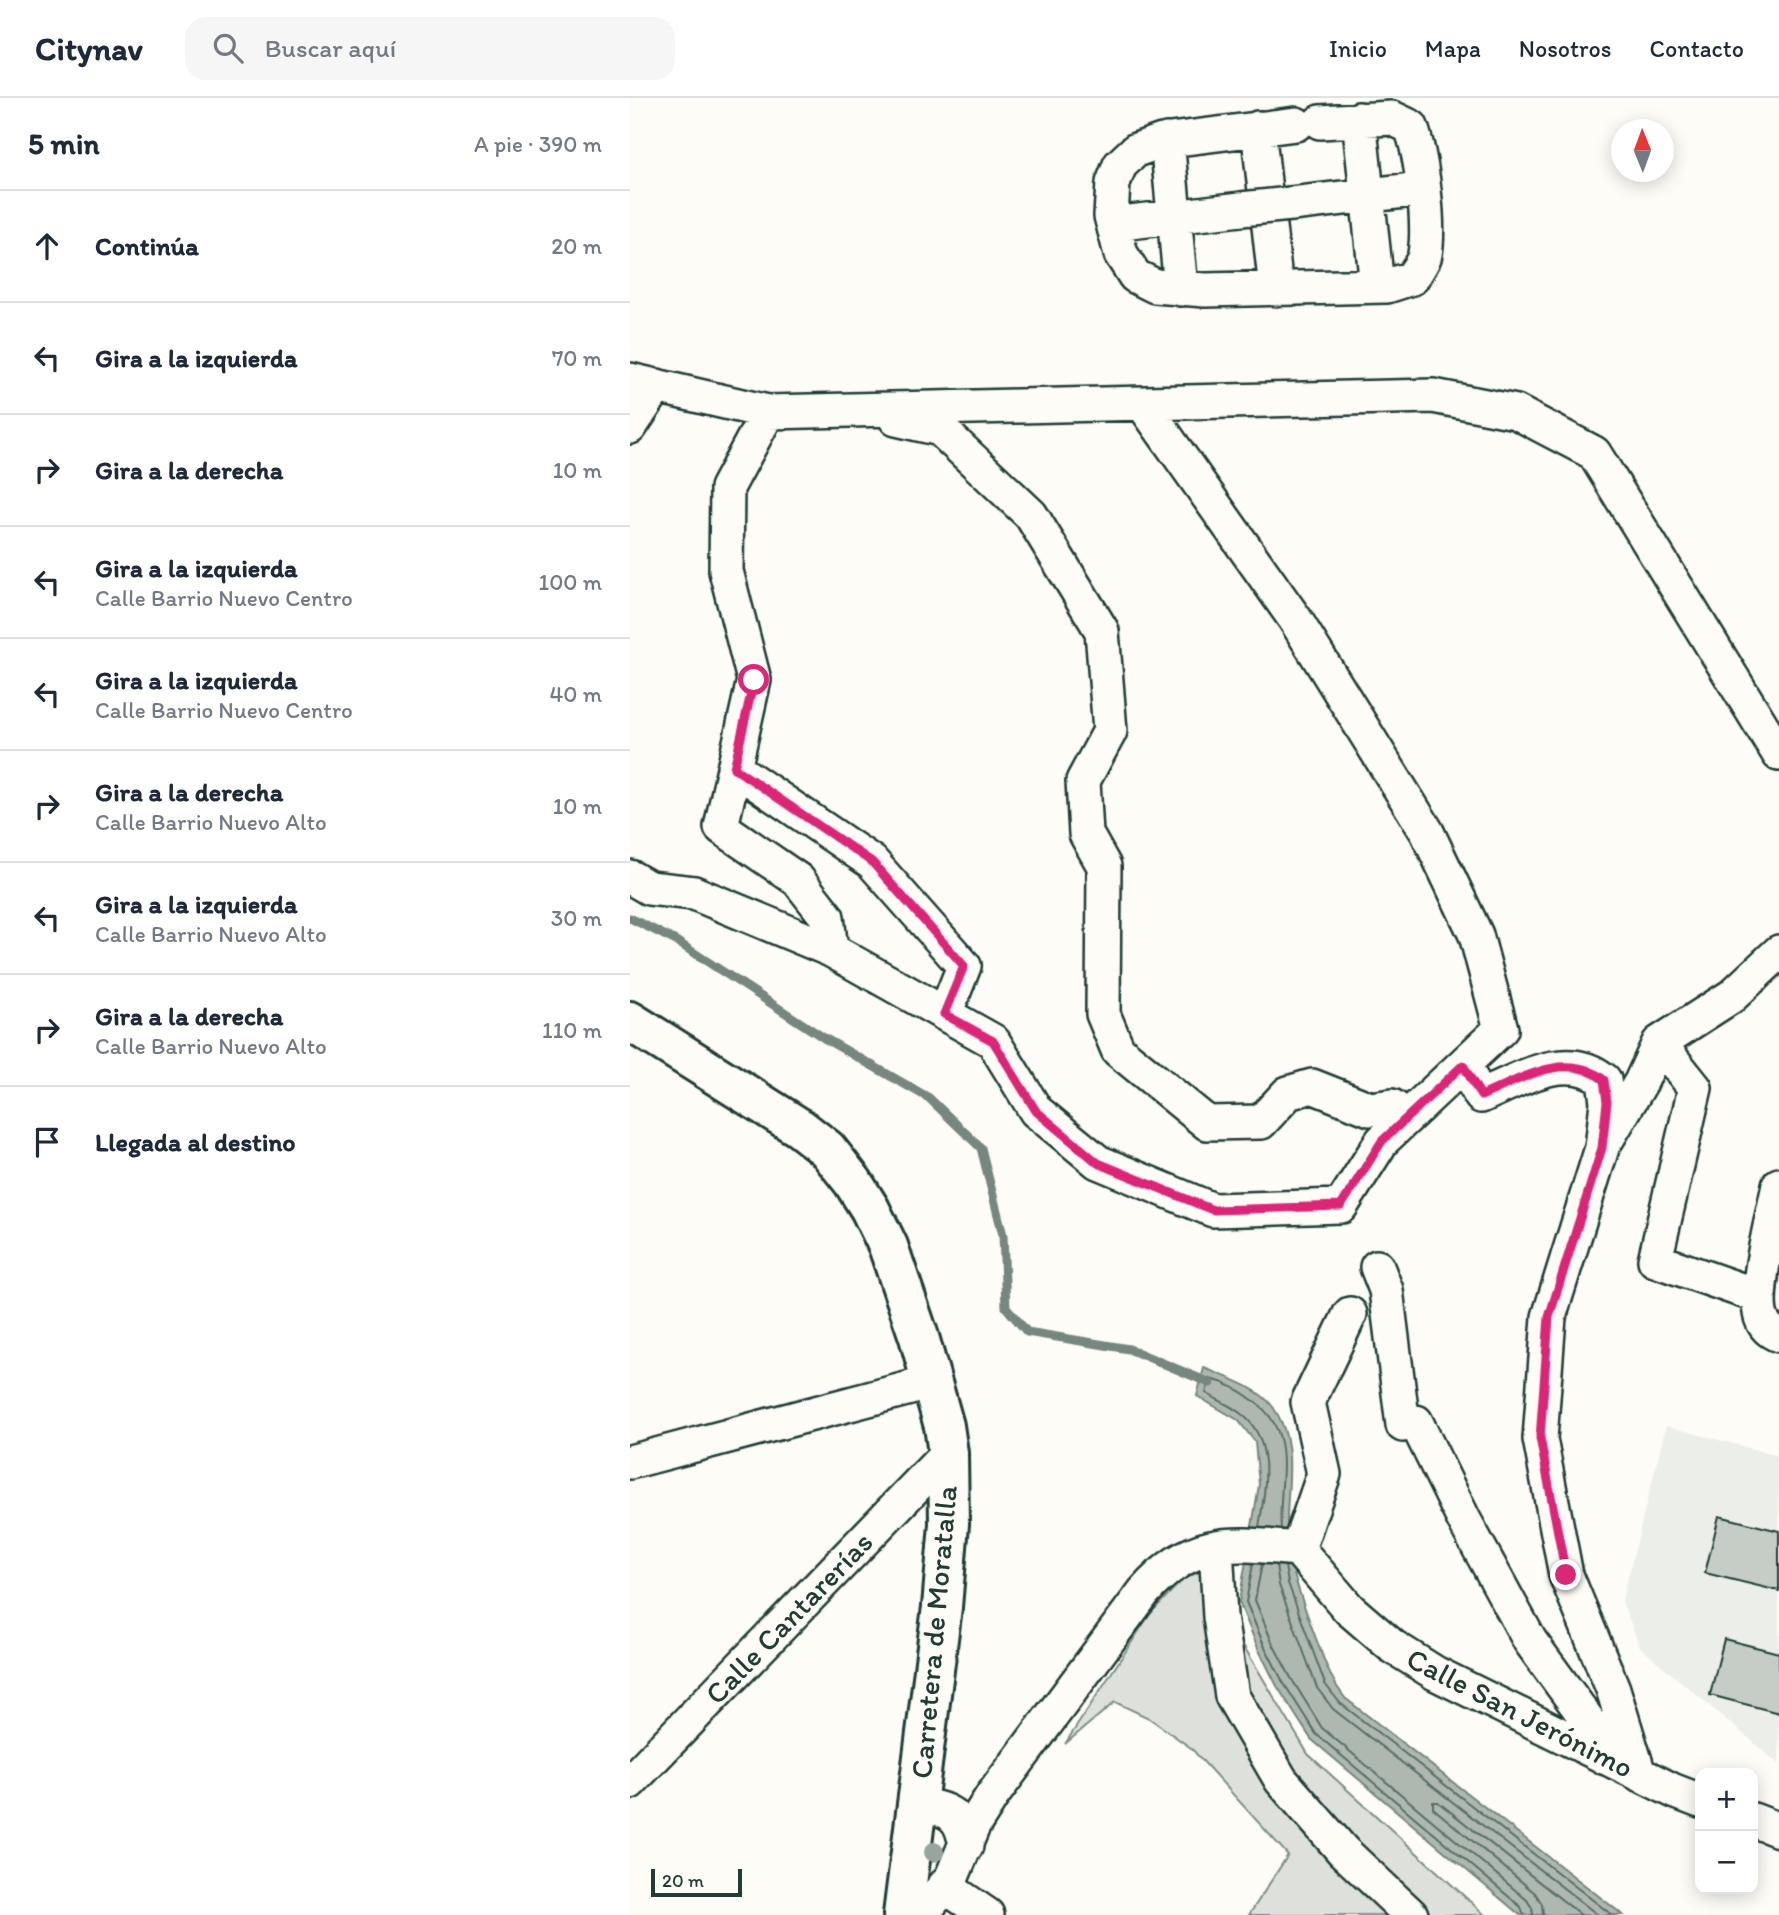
<!DOCTYPE html>
<html lang="es">
<head>
<meta charset="utf-8">
<style>
	:root { --surface:#fff; --page:#f6f6f7; --text:#1f2937; --muted:#747a83; --line:#e0e1e3 }
	body { margin:0; font-family:Itim,sans-serif; background:var(--page); color:var(--text) }
	.controls { position:absolute; right:21px; bottom:21px; display:grid; overflow:hidden; border-radius:14px; box-shadow:0 4px 18px #0003 }
	.controls button { width:63px; height:63px; display:grid; place-items:center; padding:0; border:0; border-bottom:2px solid var(--line); background:var(--surface); color:var(--text); font:35px sans-serif }
	.compass { position:absolute; left:981px; top:21px; width:63px; height:63px; border-radius:50%; background:var(--surface); box-shadow:0 4px 18px #0003; rotate:359deg }
	.scale { position:absolute; left:21px; bottom:18px; width:91px; box-sizing:border-box; padding-left:7px; border:4px solid #1f3d34; border-top:0; font-size:19px; line-height:24px; white-space:nowrap; color:#1f3d34; -webkit-text-stroke:5px #fdfcf7; paint-order:stroke }
	.stop { position:absolute; width:21px; height:21px; margin:-16px; border:5px solid #db2777; border-radius:50%; background:#fff }
	.stop.end { background:#db2777; border-color:#fff; box-shadow:0 2px 7px #0008 }
	.list { margin:0; padding:0; list-style:none }
	h2 { display:flex; justify-content:space-between; align-items:center; height:91px; margin:0; padding:0 28px; font-size:30px }
	h2 small { font-size:23px; font-weight:400; color:var(--muted) }
	.list li { display:grid; grid-template-columns:46px 1fr auto; gap:21px; align-items:center; box-sizing:border-box; height:112px; padding:0 28px; border-top:2px solid var(--line) }
	.list b { display:block; font-size:26px; white-space:nowrap }
	.list p { margin:0; font-size:23px; white-space:nowrap; color:var(--muted) }
	.list em { font-size:23px; font-style:normal; color:var(--muted) }
	.icon { flex:none; width:38px; height:38px; fill:none; stroke:currentColor; stroke-width:2; stroke-linecap:round; stroke-linejoin:round }
	.map { position:relative; flex:none; width:1149px; height:1817px; overflow:hidden }
	header { display:flex; align-items:center; gap:42px; box-sizing:border-box; height:98px; padding:0 35px; background:var(--surface); border-bottom:2px solid var(--line) }
	header strong { font-size:33px }
	nav { display:flex; gap:38px; margin-inline-start:auto; font-size:24px }
	.search { width:490px; height:63px; background:var(--page); display:flex; align-items:center; gap:18px; box-sizing:border-box; padding:0 24px; border-radius:21px; color:var(--muted); font-size:26px }
	main { display:flex }
	aside { flex:1; background:var(--surface) }
	.map>svg:first-child { display:block }
</style>
</head>
<body>
<header>
<strong>Citynav</strong>
<div class="search"><svg class="icon" aria-label="search" viewBox="0 0 24 24"><circle cx="10" cy="10" r="6"/><path d="M15 15l6 6"/></svg>Buscar aquí</div>
<nav><a>Inicio</a><a>Mapa</a><a>Nosotros</a><a>Contacto</a></nav>
</header>
<main>
<aside>
<h2>5 min<small>A pie · 390 m</small></h2>
<ul class="list">
<li><svg class="icon" aria-label="ahead" viewBox="0 0 24 24"><path d="M12 20V5M6 11l6-6 6 6"/></svg><div><b>Continúa</b></div><em>20 m</em></li>
<li><svg class="icon" aria-label="left" viewBox="0 0 24 24"><path d="M17 20v-9H6M10 6l-5 5 5 5"/></svg><div><b>Gira a la izquierda</b></div><em>70 m</em></li>
<li><svg class="icon" aria-label="right" viewBox="0 0 24 24"><path d="M7 20v-9h11M14 6l5 5-5 5"/></svg><div><b>Gira a la derecha</b></div><em>10 m</em></li>
<li><svg class="icon" aria-label="left" viewBox="0 0 24 24"><path d="M17 20v-9H6M10 6l-5 5 5 5"/></svg><div><b>Gira a la izquierda</b><p>Calle Barrio Nuevo Centro</p></div><em>100 m</em></li>
<li><svg class="icon" aria-label="left" viewBox="0 0 24 24"><path d="M17 20v-9H6M10 6l-5 5 5 5"/></svg><div><b>Gira a la izquierda</b><p>Calle Barrio Nuevo Centro</p></div><em>40 m</em></li>
<li><svg class="icon" aria-label="right" viewBox="0 0 24 24"><path d="M7 20v-9h11M14 6l5 5-5 5"/></svg><div><b>Gira a la derecha</b><p>Calle Barrio Nuevo Alto</p></div><em>10 m</em></li>
<li><svg class="icon" aria-label="left" viewBox="0 0 24 24"><path d="M17 20v-9H6M10 6l-5 5 5 5"/></svg><div><b>Gira a la izquierda</b><p>Calle Barrio Nuevo Alto</p></div><em>30 m</em></li>
<li><svg class="icon" aria-label="right" viewBox="0 0 24 24"><path d="M7 20v-9h11M14 6l5 5-5 5"/></svg><div><b>Gira a la derecha</b><p>Calle Barrio Nuevo Alto</p></div><em>110 m</em></li>
<li><svg class="icon" aria-label="arrive" viewBox="0 0 24 24"><path d="M6 21V4h12l-3 4 3 4H6"/></svg><div><b>Llegada al destino</b></div></li>
</ul>
</aside>
<div class="map">
<svg width="1149" height="1817" viewBox="0 0 1149 1817">
	<rect width="100%" height="100%" fill="#fdfcf7"/>
	<filter id="ink" filterUnits="userSpaceOnUse"><feTurbulence type="fractalNoise" baseFrequency=".0143" numOctaves="2"/><feDisplacementMap in="SourceGraphic" scale="14" xChannelSelector="R" yChannelSelector="G"/><feConvolveMatrix kernelMatrix="1 2 1 2 8 2 1 2 1" color-interpolation-filters="sRGB"/></filter>
	<g filter="url(#ink)">
		<!-- built -->
		<path fill="#eceee9" d="M1036,1328L1149,1358V1666L1010,1549L992,1503Z"/>
		<!-- green -->
		<path fill="#dde0db" stroke="#7e8e88" stroke-width="2" d="M580,1469L613,1547L678,1656L855,1817H619L658,1757L561,1650L519,1620L485,1604L435,1646L520,1516L553,1481Z"/>
		<!-- water -->
		<path fill="#aeb8b1" stroke="#75877f" stroke-width="2" d="M574,1270C596,1279 628,1289 643,1309C668,1345 657,1384 657,1424C657,1465 671,1500 685,1538C694,1561 699,1580 715,1600L993,1817H890L681,1641L647,1588L628,1550L609,1504L629,1387L625,1344L608,1322L567,1298Z"/>
		<g fill="none" stroke-linecap="round" stroke-linejoin="round">
			<!-- shore -->
			<path stroke="#586e66" stroke-width="2" d="M629,1429C635,1392 646,1341 610,1315C600,1307 587,1302 576,1295L580,1281C595,1284 611,1293 624,1303C669,1336 647,1385 651,1431
				M623,1466L616,1504L634,1547L653,1584L686,1636L891,1809L894,1817
				M632,1466L625,1502L642,1544L661,1580L692,1630L897,1802L902,1810L903,1817
				M646,1467L649,1487L687,1590L703,1611L968,1817
				M655,1468L658,1485L695,1586L710,1605L982,1817
				M913,1817L912,1806L905,1795L803,1710V1704H808L951,1817"/>
			<!-- stream -->
			<path stroke="#75877f" stroke-width="9" d="M0,820L46,843L194,940L299,1000L351,1050L373,1137L376,1209L397,1234L499,1251L580,1285"/>
		</g>
		<!-- building -->
		<path fill="#c6cdc7" stroke="#1f3d34" stroke-width="2" d="M1089,1418L1149,1433V1493L1075,1475Z
			M1094,1541L1149,1555V1615L1080,1597Z"/>
		<g fill="none" stroke-linecap="round" stroke-linejoin="round">
			<defs>
				<path id="minor" d="M729,21L747,188
					M666,26L532,43L506,52L490,67L483,85L481,118L491,156L505,178L525,188L575,192L757,188L782,180C786,173 794,164 795,156C800,125 792,59 781,29L762,20L690,24
					M628,30L646,191
					M537,42L551,191
					M661,106L792,91
					M483,126L611,111
					M0,282L138,314L803,298L886,314L964,355L1149,656
					M138,314L97,390L96,473L124,582L91,729L168,782L197,819L201,852
					M266,321L310,331L401,417L472,533L480,633L453,683L456,736L474,768L473,916L488,952L577,1025L631,1024L658,995L682,988L740,1011L762,1008L777,1019
					M0,329L27,288
					M104,670L242,764L334,868L315,916
					M0,779L19,790L64,795L201,852L363,943L406,1013L468,1064L583,1112L711,1108L752,1043L871,931L846,837L797,734L665,521L513,306
					M1029,945L1065,990L1025,1162L1128,1198
					M833,967L851,998C889,982 937,951 974,982L977,1004L972,1050L919,1219L910,1341L936,1477L983,1591L1009,1676
					M977,1041L1011,984L1029,945L1102,898L1149,854
					M1149,1087C1143,1118 1123,1193 1131,1219C1134,1228 1140,1234 1149,1237
					M747,1169L756,1192L773,1327L786,1324L834,1422L900,1543L962,1628L976,1660
					M0,1364L303,1284
					M586,1449L590,1519L602,1598L651,1682L713,1753L781,1817
					M668,1451L694,1376L678,1304L720,1216
					M0,1684L318,1355
					M288,1707C318,1711 331,1715 336,1748
					M1123,1722L1149,1732
					M316,1789L357,1817
					M291,1817L322,1779L343,1728L362,1698L514,1494C563,1438 601,1445 668,1451L719,1511L762,1548L805,1575L1044,1693L1070,1703"/>
				<path id="major" d="M0,923L170,1030L197,1051L223,1084L240,1111L258,1148L289,1239L314,1328L318,1355L319,1426L312,1509L273,1817"/>
			</defs>
			<!-- minor casing -->
			<use href="#minor" stroke="#1f3d34" stroke-width="38"/>
			<!-- major casing -->
			<use href="#major" stroke="#1f3d34" stroke-width="44"/>
			<!-- minor -->
			<use href="#minor" stroke="#fdfcf7" stroke-width="33"/>
			<!-- major -->
			<use href="#major" stroke="#fdfcf7" stroke-width="38"/>
			<defs>
				<path id="minor-bridge" d="M611,111L661,106"/>
			</defs>
			<!-- minor-bridge casing -->
			<use href="#minor-bridge" stroke="#1f3d34" stroke-width="38" stroke-linecap="butt"/>
			<!-- minor-bridge -->
			<use href="#minor-bridge" stroke="#fdfcf7" stroke-width="33"/>
		</g>
		<!-- trees -->
		<circle fill="#98a59e" cx="304" cy="1754" r="10"/>
	</g>
	<g fill="none" stroke-linecap="round" stroke-linejoin="round" filter="url(#ink)">
		<!-- route -->
		<path stroke="#db2777" stroke-width="9" d="M124,582L104,670L242,764L334,868L314,916L363,943L406,1013L468,1065L583,1112L711,1108L752,1043L833,967L851,998C889,982 937,951 974,982L977,1004L972,1050L919,1219L910,1340L936,1477"/>
	</g>
	<g text-anchor="middle" stroke-width="5" stroke-linejoin="round" paint-order="stroke">
		<!-- street labels -->
		<g font-size="30" fill="#1f3d34" stroke="#fdfcf7">
			<text transform="translate(159 1520) rotate(-46)" y="10">Calle Cantarerías</text>
			<text transform="translate(304 1534) rotate(-85)" y="10">Carretera de Moratalla</text>
			<text transform="translate(890 1615) rotate(27)" y="10">Calle San Jerónimo</text>
		</g>
	</g>
</svg>
<div class="controls">
<button>+</button>
<button>−</button>
</div>
<svg class="compass" viewBox="-18 -18 36 36"><path d="M0-13l5 13h-10z" fill="#e53935"/><path d="M0 13l5-13h-10z" fill="#747a83"/></svg>
<div class="scale">20 m</div>
<div class="stop" style="left:124px;top:582px"></div>
<div class="stop end" style="left:936px;top:1477px"></div>
</div>
</main>
</body>
</html>
